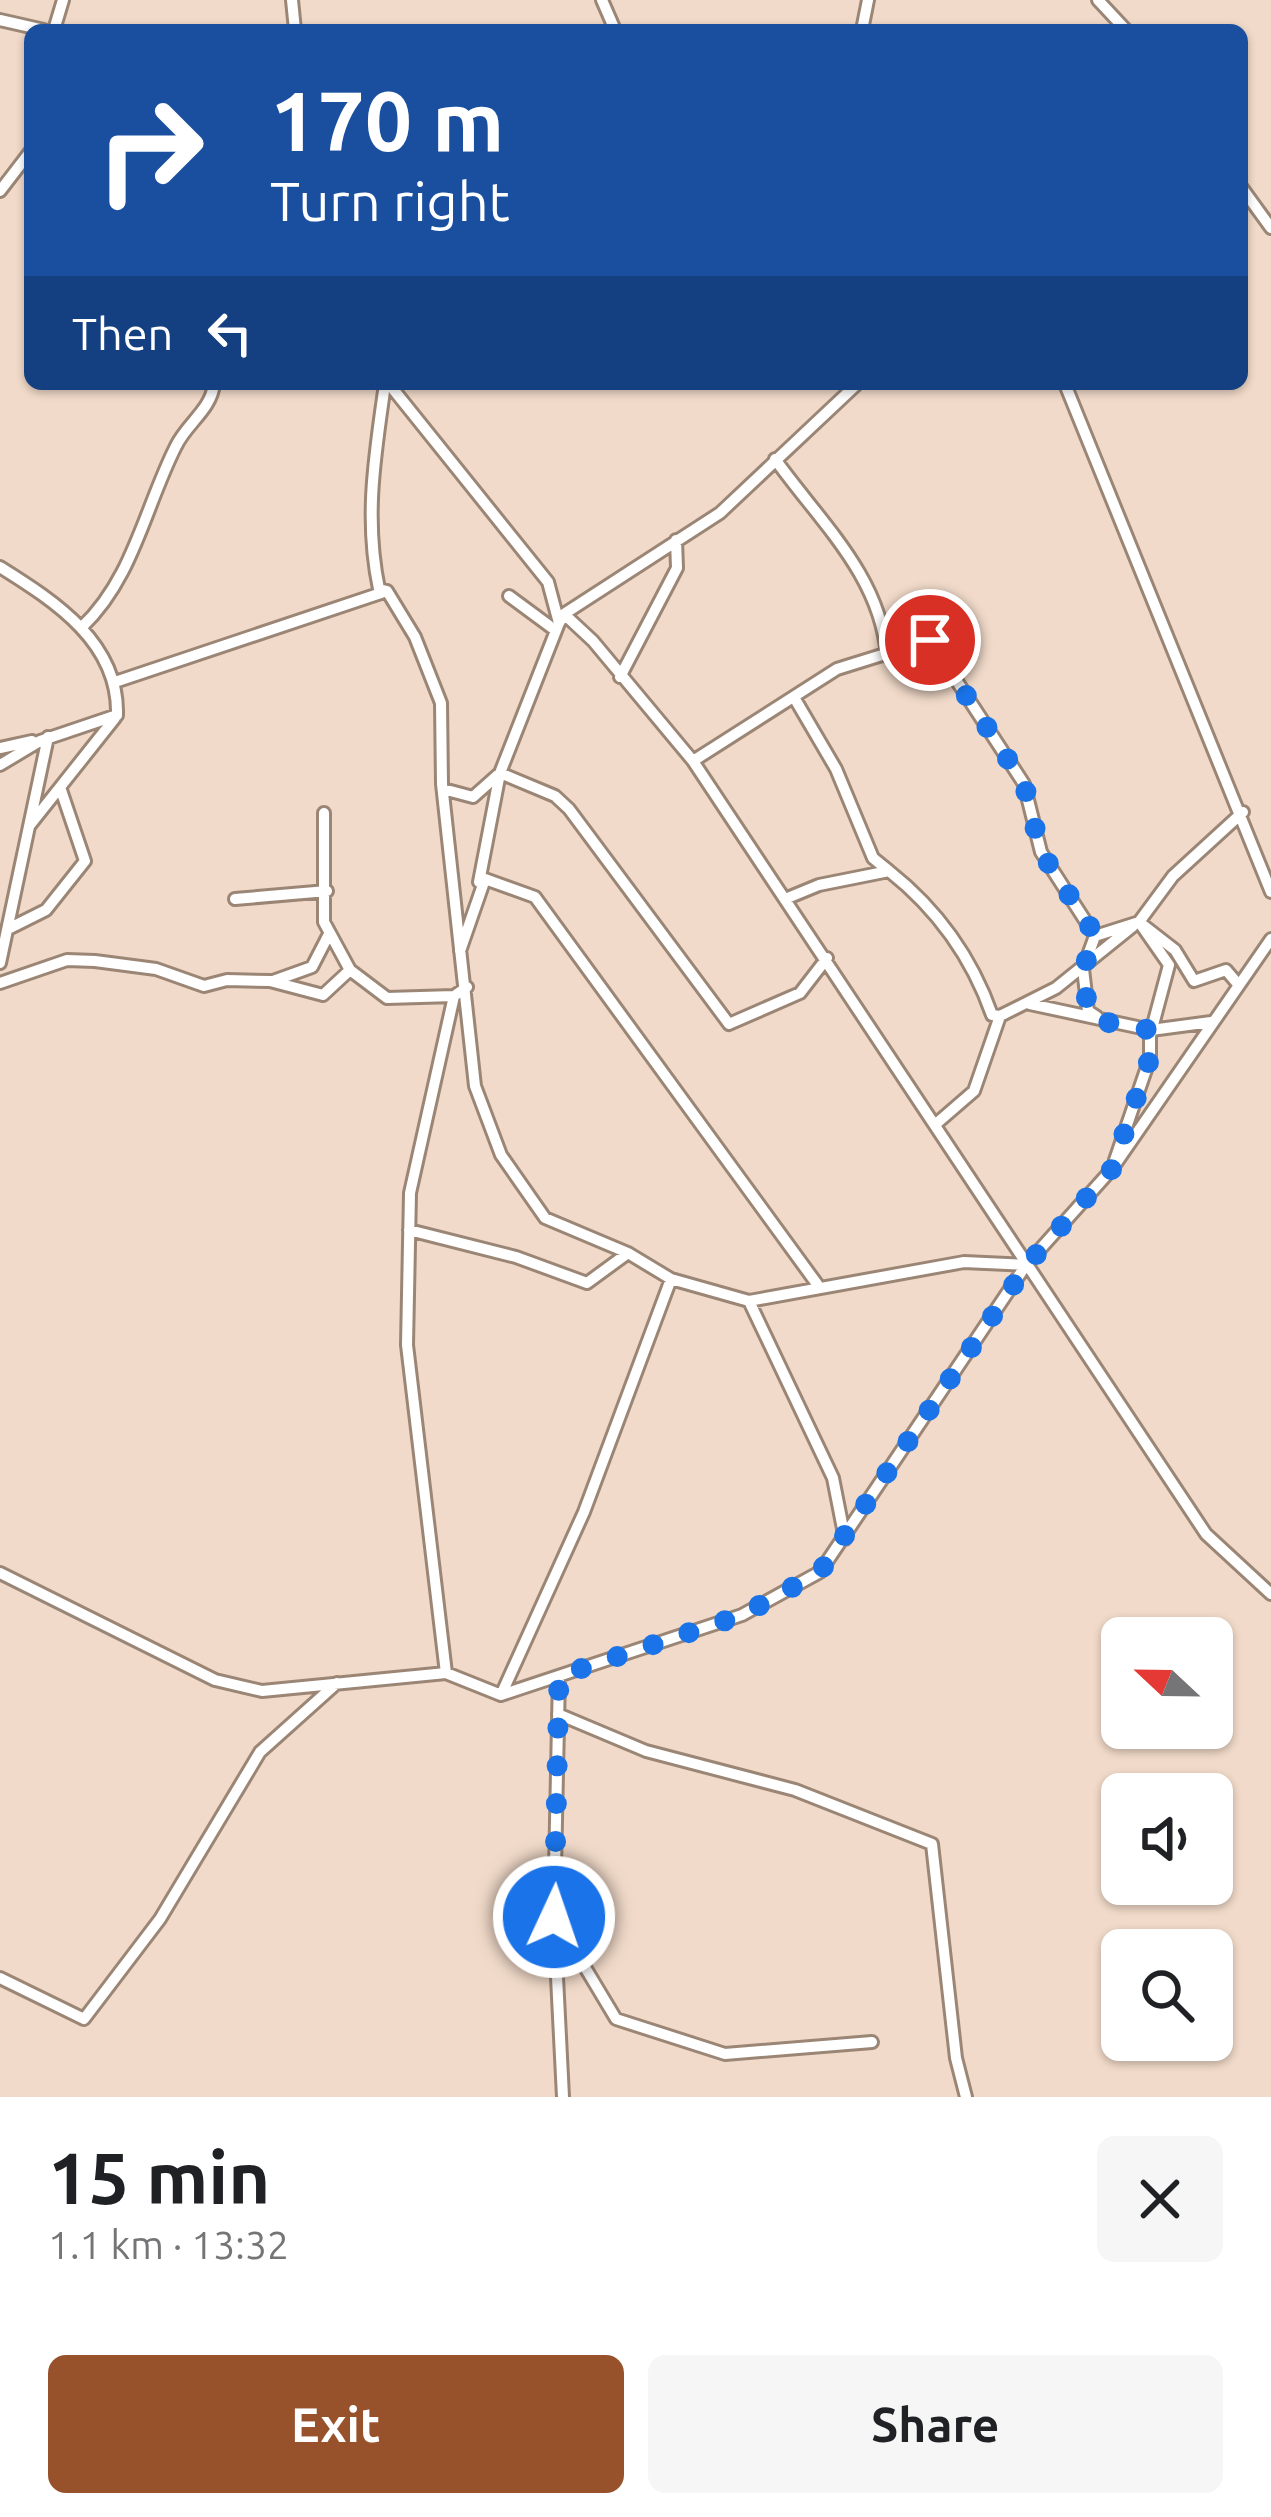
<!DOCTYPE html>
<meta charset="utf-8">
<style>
:root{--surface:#fff;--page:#f6f6f6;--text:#202124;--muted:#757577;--accent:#98522b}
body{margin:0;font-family:Ubuntu,sans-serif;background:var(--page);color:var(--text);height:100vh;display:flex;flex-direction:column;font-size:45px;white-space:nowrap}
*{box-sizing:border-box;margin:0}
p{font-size:39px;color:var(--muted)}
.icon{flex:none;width:66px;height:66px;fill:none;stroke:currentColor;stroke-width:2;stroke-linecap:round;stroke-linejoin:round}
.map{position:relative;height:2097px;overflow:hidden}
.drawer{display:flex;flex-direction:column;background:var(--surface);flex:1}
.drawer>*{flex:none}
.banner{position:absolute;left:24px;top:24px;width:1224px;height:366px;border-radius:18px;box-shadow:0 3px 9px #0004;background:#1a4fa0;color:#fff;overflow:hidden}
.needle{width:78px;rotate:292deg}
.tools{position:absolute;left:1101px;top:1617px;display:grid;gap:24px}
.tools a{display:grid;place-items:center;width:132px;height:132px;border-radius:18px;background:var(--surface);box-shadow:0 3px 9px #0004;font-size:60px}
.pin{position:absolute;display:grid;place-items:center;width:102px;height:102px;color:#fff;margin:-51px;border:6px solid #fff;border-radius:50%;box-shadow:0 3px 12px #0007}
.me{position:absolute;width:132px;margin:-66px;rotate:3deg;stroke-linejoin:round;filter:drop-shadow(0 0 9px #0008)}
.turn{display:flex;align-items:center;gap:42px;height:252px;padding:0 48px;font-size:54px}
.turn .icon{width:156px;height:156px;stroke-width:2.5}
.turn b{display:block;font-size:84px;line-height:102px}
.then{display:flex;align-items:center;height:114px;padding:0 48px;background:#0003;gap:24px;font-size:45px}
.round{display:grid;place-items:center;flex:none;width:126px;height:126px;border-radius:18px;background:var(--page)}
.overview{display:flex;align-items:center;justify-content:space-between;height:204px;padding:0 48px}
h1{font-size:72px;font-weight:700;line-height:90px}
.button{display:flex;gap:24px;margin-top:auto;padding:24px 48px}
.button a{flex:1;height:138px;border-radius:18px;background:var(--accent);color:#fff;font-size:48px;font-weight:700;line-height:138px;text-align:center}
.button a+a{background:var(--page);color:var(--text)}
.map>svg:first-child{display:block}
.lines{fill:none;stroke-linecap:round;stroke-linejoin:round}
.minor-casing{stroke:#9b8676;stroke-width:16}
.minor{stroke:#fff;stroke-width:10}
.route{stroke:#1a73e8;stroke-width:21;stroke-dasharray:0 37.8}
</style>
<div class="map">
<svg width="1271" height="2097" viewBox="0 0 1271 2097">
<rect width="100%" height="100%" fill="#f1dac9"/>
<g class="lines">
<defs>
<path id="minor" d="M292,0l3,30
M602,0l13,30
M1098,0l28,30
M0,20l44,10
M54,30l9,-30
M862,30l6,-30
M1242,188l29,40
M0,191l30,-39
M385,384c-10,71 -21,134 -6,205l8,2 28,46 26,66 1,81 33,302 26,69 44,63 83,35 43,26 78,22 215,-39 62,3
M389,384l159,198 11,41 5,-9 29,27 100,120 513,773 65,60
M1065,384l206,508
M775,459c45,63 105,116 112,197
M0,567c56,35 119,76 117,148l-77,26 -40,24
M509,596l46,34
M564,614l156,-101 137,-129
M82,627c51,-48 63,-120 94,-181 11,-23 35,-36 38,-62
M620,677l57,-109 -1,-28
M118,681l269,-90
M0,748l32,-7
M693,761l144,-92 93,-29 94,144 17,68 54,84 44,-14 36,28 19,31 32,-11 11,13
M443,789l30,8 27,-24 55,23 14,13 160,215 71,-31 27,-35
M324,813v109l26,48 37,28 67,-2
M30,825l85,-107
M889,871c48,38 83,87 103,144l8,1
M485,879l50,18 282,387
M235,899l92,-8
M785,899l34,-14 70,-14 -16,-13 -37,-89 -41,-70
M8,929l38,-19 39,-49 -24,-71
M1095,936l-12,33 5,42 9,6
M460,951l25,-72 -6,3 21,-109 59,-150
M0,963l48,-226
M273,981l39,-14 16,-31
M0,983l67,-23 28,1 61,8 48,17 23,-6 43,1 53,14 27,-25
M1030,1004l121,26 60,-8
M937,1123l37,-32 26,-75 56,-28 77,-62
M1115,1160l35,-102v-22l19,-71 -30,-43 34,-46 70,-64
M409,1230l107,27 71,26 41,-30
M749,1301l84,177 12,61
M0,1573l215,107 47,11 184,-18 55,22 241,-80 78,-43 206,-307 86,-96 159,-230
M446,1673l-39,-328 3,-152 44,-197 13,-9
M559,1676l-5,241 9,180
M501,1695l83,-183 87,-233
M558,1714l88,37 149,39 137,54 24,214 10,39
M556,1919l60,100 109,35 147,-12
M0,1978l84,41 76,-100 100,-167 77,-69"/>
</defs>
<use href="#minor" class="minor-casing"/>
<use href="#minor" class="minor"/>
</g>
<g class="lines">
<path class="route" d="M554,1917l5,-241 183,-61 78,-43 207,-307 85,-96 38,-111 1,-28 -46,-8 -17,-11 -5,-42 13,-33 -55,-84 -17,-68 -94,-144"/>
</g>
</svg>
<div class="tools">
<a><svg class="needle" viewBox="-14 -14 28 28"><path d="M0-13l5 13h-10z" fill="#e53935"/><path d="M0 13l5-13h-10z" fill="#757577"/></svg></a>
<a><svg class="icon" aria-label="sound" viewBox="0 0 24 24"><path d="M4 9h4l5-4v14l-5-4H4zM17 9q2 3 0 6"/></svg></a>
<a><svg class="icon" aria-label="search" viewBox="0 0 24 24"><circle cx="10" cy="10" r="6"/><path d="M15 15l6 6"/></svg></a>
</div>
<div class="pin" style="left:930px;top:640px;background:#d93025"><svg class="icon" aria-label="arrive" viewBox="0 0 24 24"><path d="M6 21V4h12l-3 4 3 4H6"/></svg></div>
<svg class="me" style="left:554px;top:1917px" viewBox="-20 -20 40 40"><circle r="17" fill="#1a73e8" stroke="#fff" stroke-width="3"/><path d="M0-11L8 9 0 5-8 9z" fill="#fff"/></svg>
<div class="banner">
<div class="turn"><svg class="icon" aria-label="right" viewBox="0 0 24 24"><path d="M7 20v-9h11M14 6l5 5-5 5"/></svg><div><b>170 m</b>Turn right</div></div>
<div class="then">Then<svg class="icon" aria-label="left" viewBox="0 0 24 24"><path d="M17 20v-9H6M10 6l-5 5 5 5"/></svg></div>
</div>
</div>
<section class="drawer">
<div class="overview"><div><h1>15 min</h1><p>1.1 km · 13:32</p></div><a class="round"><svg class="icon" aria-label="close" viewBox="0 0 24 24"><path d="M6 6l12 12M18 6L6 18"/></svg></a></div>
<div class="button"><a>Exit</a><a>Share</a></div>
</section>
